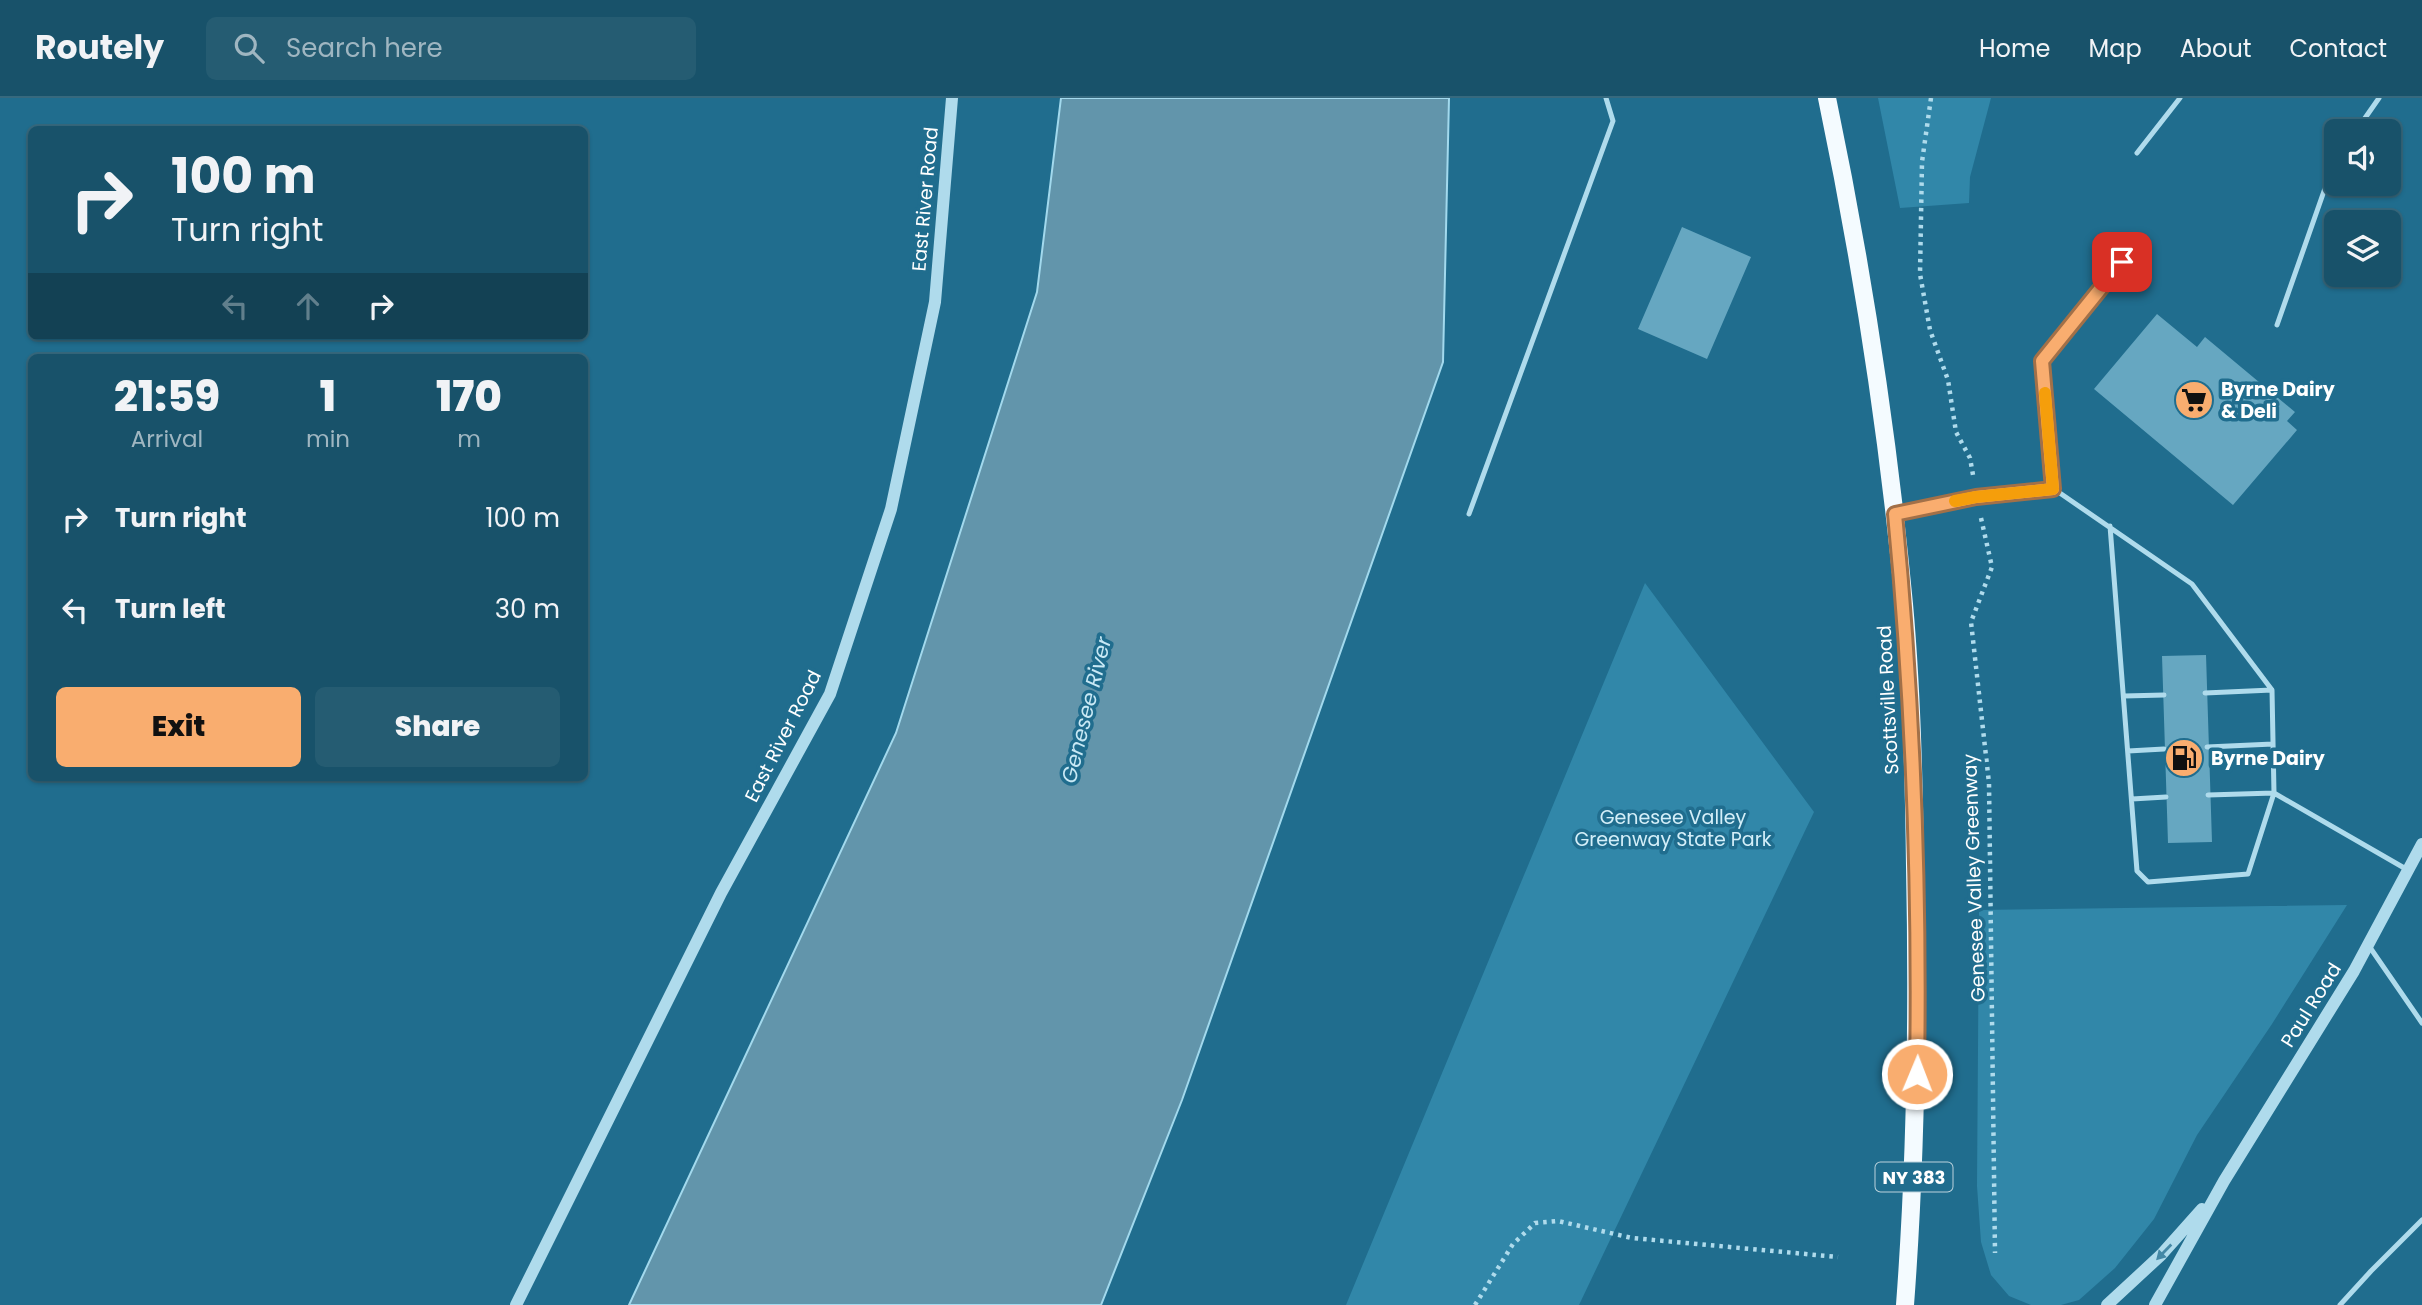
<!DOCTYPE html>
<style>
:root{--surface:#18526a;--page:#255c72;--text:#f1f3f6;--muted:#9fb6c1;--line:#36697e;--accent:#f9ad6f}
body{margin:0;font-family:Poppins,sans-serif;background:var(--page);color:var(--text);height:100vh;display:flex;flex-direction:column;font-size:26px;white-space:nowrap}
*{box-sizing:border-box;margin:0}
p{font-size:23px;color:var(--muted)}
.icon{flex:none;width:38px;height:38px;fill:none;stroke:currentColor;stroke-width:2;stroke-linecap:round;stroke-linejoin:round}
.map{position:relative;flex:1;overflow:hidden}
.side{position:absolute;left:28px;top:256px;width:560px;height:427px;display:flex;flex-direction:column;background:var(--surface);border-radius:10px;box-shadow:0 2px 5px #0004,0 0 0 2px var(--line)}
.side>*{flex:none}
.banner{position:absolute;left:28px;top:28px;width:560px;height:214px;border-radius:10px;box-shadow:0 2px 5px #0004,0 0 0 2px var(--line);background:#18526a;color:var(--text);overflow:hidden}
.tools{position:absolute;left:2324px;top:21px;display:grid;gap:14px}
.tools a{display:grid;place-items:center;width:77px;height:77px;border-radius:10px;background:var(--surface);box-shadow:0 2px 5px #0004,0 0 0 2px var(--line);font-size:35px}
.pin{position:absolute;display:grid;place-items:center;width:60px;height:60px;color:#fff;margin:-30px;border-radius:14px;box-shadow:0 4px 10px #0006}
.me{position:absolute;width:77px;margin:-38px;rotate:1deg;stroke-linejoin:round;filter:drop-shadow(0 0 5px #0008)}
.turn{display:flex;align-items:center;gap:24px;height:147px;padding:0 28px;font-size:32px}
.turn .icon{width:91px;height:91px;stroke-width:2.5}
.turn b{display:block;font-size:49px;line-height:60px}
.lanes{display:flex;align-items:center;height:66px;padding:0 28px;background:#0003;justify-content:center;gap:35px;direction:ltr}
.lanes .off{opacity:.35}
.eta{display:flex;justify-content:space-evenly;align-items:center;height:119px;text-align:center}
.eta b{font-size:42px;font-weight:800;line-height:49px}
.primary-button{display:flex;gap:14px;margin-top:auto;padding:14px 28px}
.primary-button a{flex:1;height:80px;border-radius:10px;background:var(--accent);color:#111;font-size:28px;font-weight:800;line-height:80px;text-align:center}
.primary-button a+a{background:var(--page);color:var(--text)}
ul{padding:0;list-style:none}
li{display:flex;align-items:center;gap:21px;height:91px;padding:0 28px}
li div{flex:1}
li b{display:block;font-size:26px}
li em{font-style:normal}
header{display:flex;align-items:center;gap:42px;box-sizing:border-box;height:98px;padding:0 35px;background:var(--surface);border-bottom:2px solid var(--line)}
header strong{font-size:33px}
nav{display:flex;gap:38px;margin-inline-start:auto;font-size:24px}
.search{width:490px;height:63px;background:var(--page);display:flex;align-items:center;gap:18px;box-sizing:border-box;padding:0 24px;border-radius:10px;color:var(--muted);font-size:26px}
.map>svg:first-child{display:block}
.green{fill:#3187a9}
.water{fill:#6295ab;stroke:#a2d9ed;stroke-width:2}
.building{fill:#66a7c1}
.lines{fill:none;stroke-linecap:round;stroke-linejoin:round}
.path{stroke:#afdbec;stroke-width:4.5;stroke-dasharray:3.5 5;stroke-linecap:butt}
.service{stroke:#afdbec;stroke-width:5}
.tertiary{stroke:#afdbec;stroke-width:12}
.primary{stroke:#f4fbff;stroke-width:18}
.oneway{fill:#4488a6}
.route-casing{stroke:#a27048;stroke-width:18}
.route{stroke:#f9ad6f;stroke-width:12}
.slow{stroke:#f59e0b;stroke-width:12}
.labels{text-anchor:middle;dominant-baseline:central;stroke-width:7;stroke-linejoin:round;paint-order:stroke}
.shield{fill:#206d8e;stroke:#bcd3dd;stroke-width:2}
.shield-label{font-size:18px;font-weight:bold;fill:#fff}
.street-label{font-size:19px;fill:#fff;stroke:#206d8e}
.poi-label{font-size:19px;font-weight:bold;fill:#fff;stroke:#206d8e;text-anchor:start}
.park-label{font-size:19px;fill:#d4eff9;stroke:#206d8e}
.water-label{font-size:21px;font-style:italic;fill:#c9e9f5;stroke:#206d8e}
</style>
<header>
<strong>Routely</strong>
<div class="search"><svg class="icon" aria-label="search" viewBox="0 0 24 24"><circle cx="10" cy="10" r="6"/><path d="M15 15l6 6"/></svg>Search here</div>
<nav><a>Home</a><a>Map</a><a>About</a><a>Contact</a></nav>
</header>
<div class="map">
<svg width="2422" height="1207" viewBox="0 0 2422 1207">
<rect width="100%" height="100%" fill="#206d8e"/>
<path class="green" d="M1878,0h113l-21,79 -1,26 -69,5z
M1645,485l169,229 -235,493h-233z
M2347,807l-75,119 -75,111 -43,84 -39,49 -36,32 -18,5h-30l-22,-9 -18,-21 -10,-33 -4,-56 2,-276z"/>
<path class="water" d="M1061,0h388l-6,264 -261,738 -81,205h-472l267,-572 141,-441z"/>
<path class="building" d="M1682,129l69,30 -44,102 -69,-30z
M2157,216l40,33 8,-10 90,75 -8,9 10,9 -64,75 -139,-116z
M2206,557l6,187 -44,1 -6,-187z"/>
<g class="lines">
<path class="path" d="M1931,0l-9,64 -2,112 10,56 18,50 8,52 14,26 3,17
M1981,420l11,49 -21,55 18,161 6,470
M1475,1207l38,-61 22,-21 23,-2 74,17 206,19"/>
<path class="service" d="M2356,33l23,-33
M2137,55l43,-55
M2277,227l53,-151 6,-10
M2054,391l-12,-128 80,-99
M1469,416l144,-393 -7,-23
M1898,416l78,-17 78,-8 138,95 80,106 2,103 -26,81 -100,8 -11,-11 -27,-345
M2205,595l67,-3
M2124,598l40,-1
M2207,649l66,-3
M2128,653l36,-2
M2208,697l66,-2 132,76
M2132,701l34,-2
M2369,848l53,77
M2340,1207l31,-34 51,-51"/>
<path class="tertiary" d="M516,1207l205,-412 109,-199 61,-185 44,-207 17,-204
M2107,1207l54,-50 41,-46
M2155,1207l69,-124 130,-210 68,-127"/>
<path class="primary" d="M1827,0c35,167 61,336 77,506 8,87 10,175 11,262 3,147 1,293 -10,439"/>
</g>
<defs><path id="oneway-solid" d="M-6-.8H1V-3.2L6.5 0L1 3.2V.8H-6Z" transform="scale(1.75)"/></defs>
<use class="oneway" href="#oneway-solid" transform="translate(2164 1154) rotate(134)"/>
<g class="lines">
<defs>
<path id="route" d="M1917,976c3,-187 -4,-373 -22,-560l81,-17 77,-8 -11,-128 80,-99"/>
</defs>
<use href="#route" class="route-casing"/>
<use href="#route" class="route"/>
<path class="slow" d="M1955,403l21,-4 77,-8 -8,-96"/>
</g>
<defs>
<symbol id="supermarket-disc" viewBox="-11 -11 22 22"><circle r="9.5" fill="#f9ad6f" stroke="#206d8e"/><path d="M-6-5.5h2.5l.6 2H6L4.5 2H-2.5L-4.4-4H-6ZM-1.5 3.2a1.3 1.3 0 1 0 .1 0ZM3 3.2a1.3 1.3 0 1 0 .1 0Z" fill="#111"/></symbol>
<symbol id="fuel-disc" viewBox="-11 -11 22 22"><circle r="9.5" fill="#f9ad6f" stroke="#206d8e"/><path d="M-5.5-6h7V0h2V4h1.3V-2.5L3-4.5l.8-.8L6-3V5H2.5V1h-1V6h-7ZM-4.2-4.7v3.2H.2V-4.7Z" fill="#111"/></symbol>
</defs>
<g fill-rule="evenodd">
<use href="#supermarket-disc" x="2172" y="280" width="44" height="44"/>
<use href="#fuel-disc" x="2162" y="638" width="44" height="44"/>
</g>
<g class="labels">
<rect class="shield" x="1875.5" y="1064.5" width="77" height="29" rx="5"/>
<g class="shield-label">
<text x="1914" y="1079">NY 383</text>
</g>
<g class="street-label">
<text transform="translate(925 101) rotate(-85)">East River Road</text>
<text transform="translate(1888 602) rotate(-93)">Scottsville Road</text>
<text transform="translate(783 638) rotate(-63)">East River Road</text>
<text transform="translate(1974 780) rotate(-92)">Genesee Valley Greenway</text>
<text transform="translate(2311 907) rotate(-58)">Paul Road</text>
</g>
<g class="poi-label">
<text x="2221" y="291">Byrne Dairy<tspan x="2221" dy="22">&amp; Deli</tspan></text>
<text x="2211" y="660">Byrne Dairy</text>
</g>
<g class="park-label">
<text x="1673" y="719">Genesee Valley<tspan x="1673" dy="22">Greenway State Park</tspan></text>
</g>
<g class="water-label">
<text transform="translate(1086 612) rotate(-76)">Genesee River</text>
</g>
</g>
</svg>
<div class="tools">
<a><svg class="icon" aria-label="sound" viewBox="0 0 24 24"><path d="M4 9h4l5-4v14l-5-4H4zM17 9q2 3 0 6"/></svg></a>
<a><svg class="icon" aria-label="layers" viewBox="0 0 24 24"><path d="M12 4l9 5-9 5-9-5zM3 14l9 5 9-5"/></svg></a>
</div>
<div class="pin" style="left:2122px;top:164px;background:#d93025"><svg class="icon" aria-label="arrive" viewBox="0 0 24 24"><path d="M6 21V4h12l-3 4 3 4H6"/></svg></div>
<svg class="me" style="left:1917px;top:976px" viewBox="-20 -20 40 40"><circle r="17" fill="#f9ad6f" stroke="#fff" stroke-width="3"/><path d="M0-11L8 9 0 5-8 9z" fill="#fff"/></svg>
<div class="banner">
<div class="turn"><svg class="icon" aria-label="right" viewBox="0 0 24 24"><path d="M7 20v-9h11M14 6l5 5-5 5"/></svg><div><b>100 m</b>Turn right</div></div>
<div class="lanes"><svg class="icon off" aria-label="left" viewBox="0 0 24 24"><path d="M17 20v-9H6M10 6l-5 5 5 5"/></svg><svg class="icon off" aria-label="ahead" viewBox="0 0 24 24"><path d="M12 20V5M6 11l6-6 6 6"/></svg><svg class="icon" aria-label="right" viewBox="0 0 24 24"><path d="M7 20v-9h11M14 6l5 5-5 5"/></svg></div>
</div>
<section class="side">
<div class="eta">
<div><b>21:59</b><p>Arrival</p></div>
<div><b>1</b><p>min</p></div>
<div><b>170</b><p>m</p></div>
</div>
<ul>
<li><svg class="icon" aria-label="right" viewBox="0 0 24 24"><path d="M7 20v-9h11M14 6l5 5-5 5"/></svg><div><b>Turn right</b></div><em>100 m</em></li>
<li><svg class="icon" aria-label="left" viewBox="0 0 24 24"><path d="M17 20v-9H6M10 6l-5 5 5 5"/></svg><div><b>Turn left</b></div><em>30 m</em></li>
</ul>
<div class="primary-button"><a>Exit</a><a>Share</a></div>
</section>
</div>
